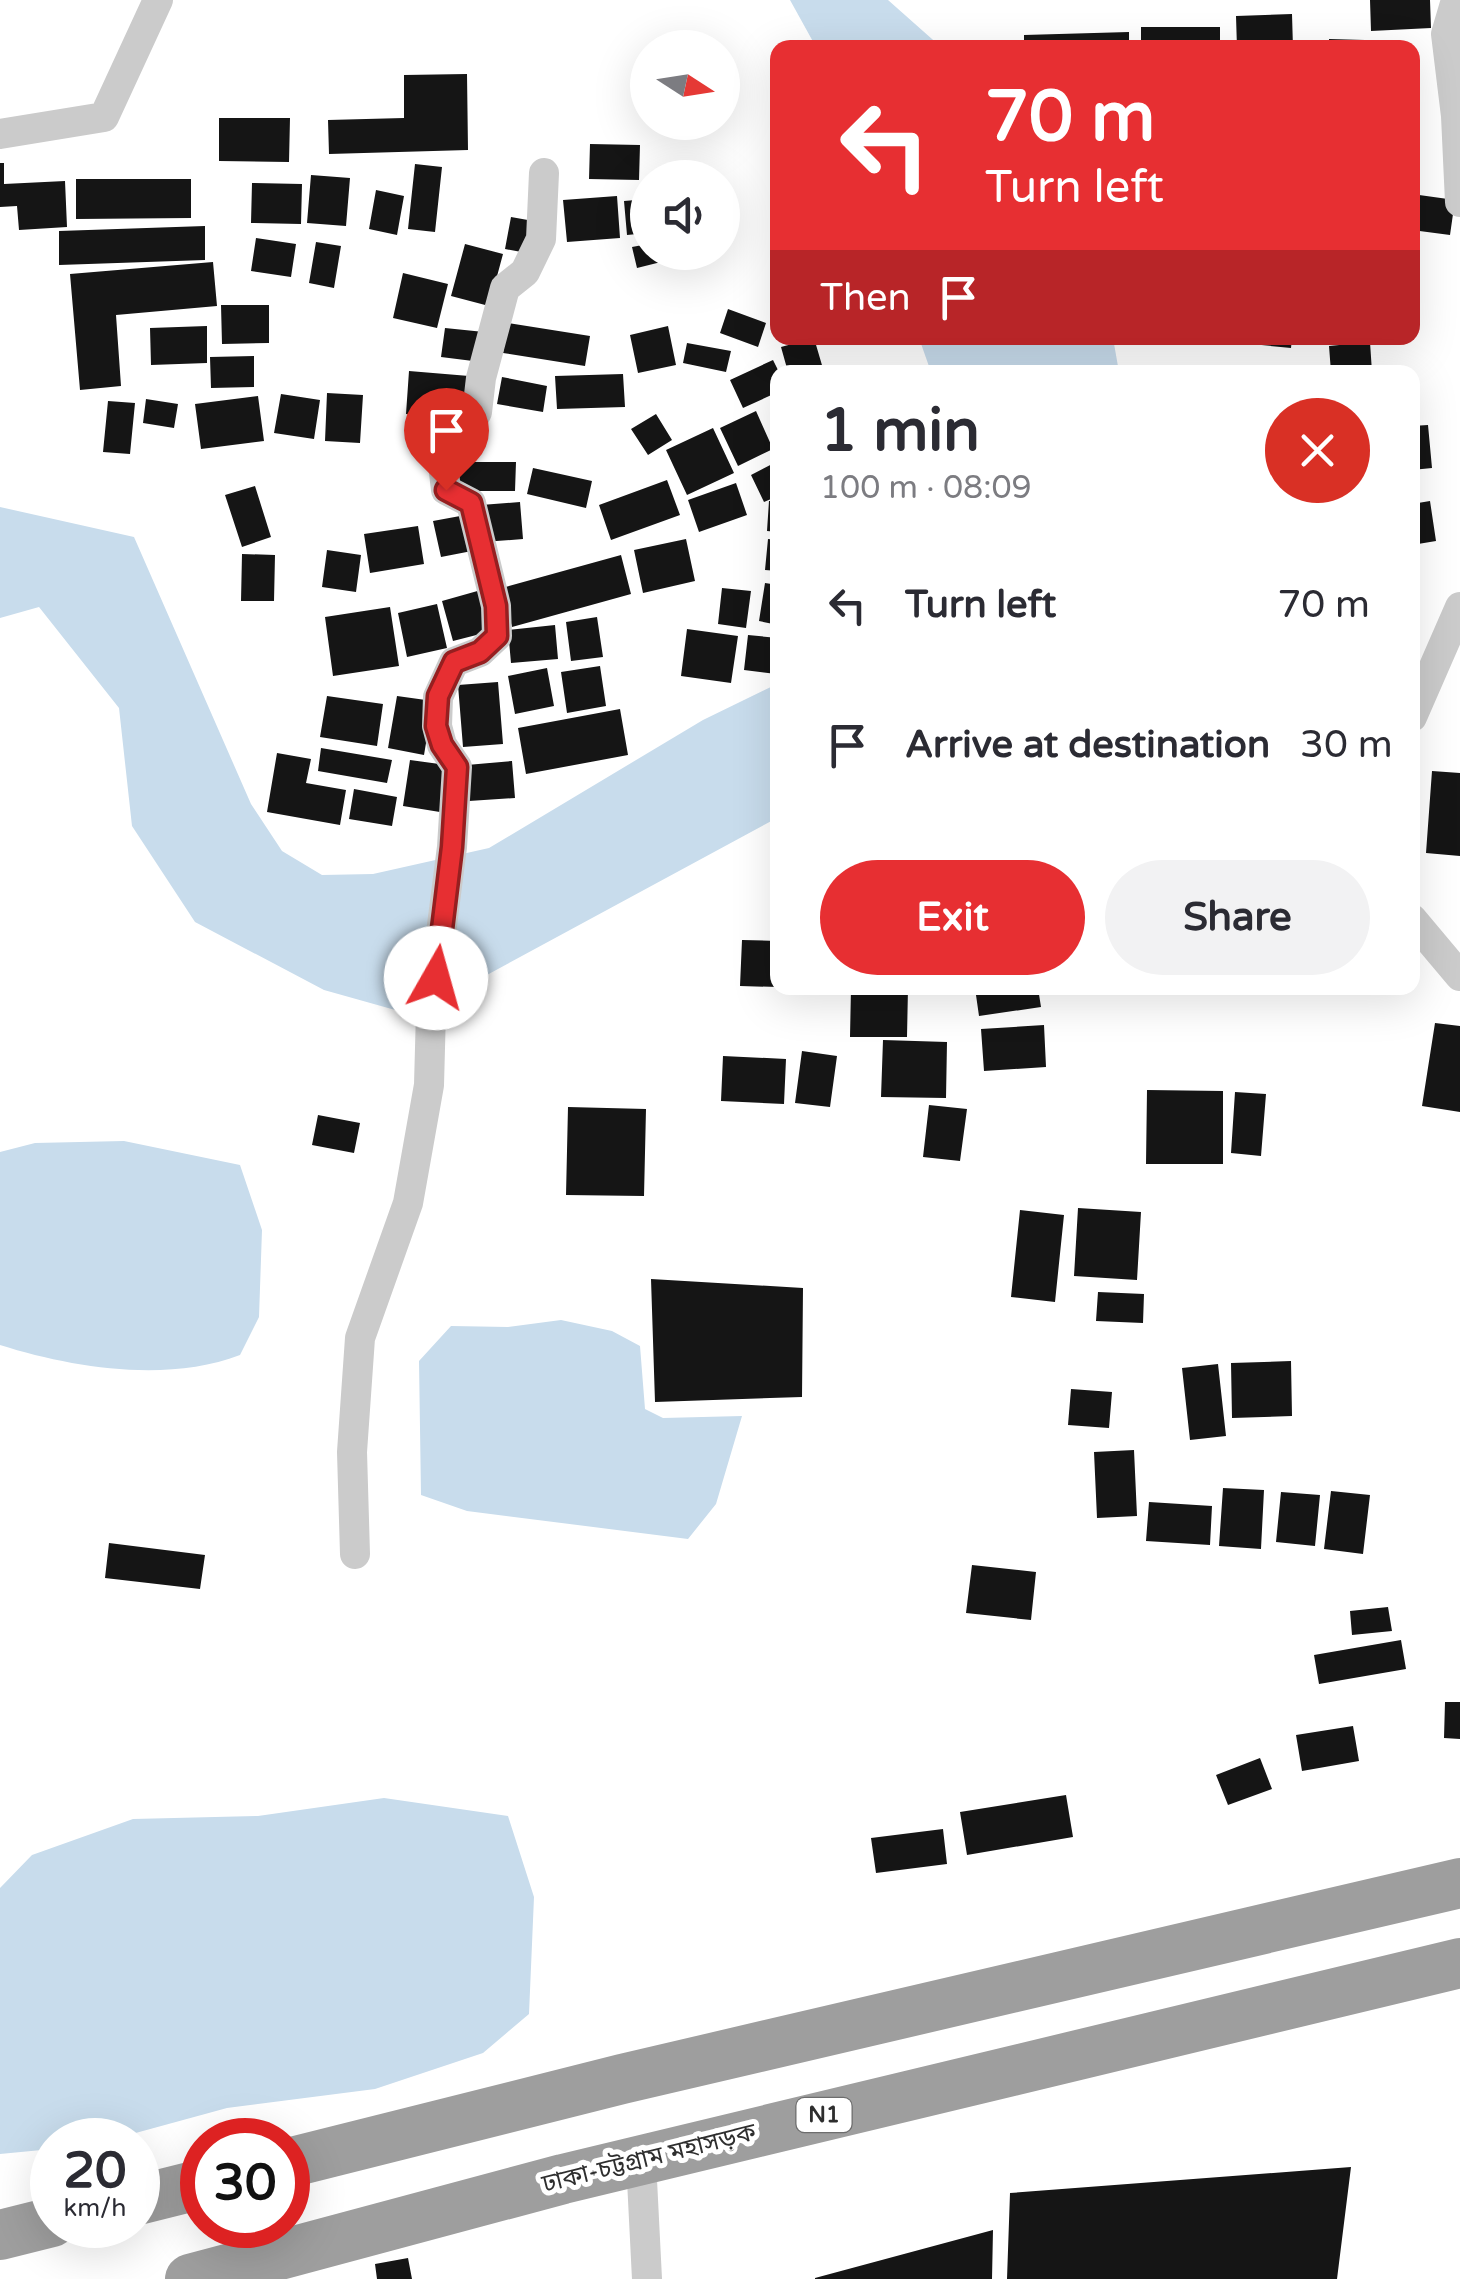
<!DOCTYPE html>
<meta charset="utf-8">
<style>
:root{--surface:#fff;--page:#f2f2f3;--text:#2b2b33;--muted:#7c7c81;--accent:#e72f32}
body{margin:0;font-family:"Varela Round","Noto Sans Bengali",sans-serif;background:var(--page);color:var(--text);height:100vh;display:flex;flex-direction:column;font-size:38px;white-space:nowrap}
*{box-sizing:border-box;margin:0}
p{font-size:32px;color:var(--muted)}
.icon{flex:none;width:55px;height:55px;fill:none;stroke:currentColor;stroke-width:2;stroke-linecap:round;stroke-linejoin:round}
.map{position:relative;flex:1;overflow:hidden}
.details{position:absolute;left:770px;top:365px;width:650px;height:630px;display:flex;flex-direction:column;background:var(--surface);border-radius:20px;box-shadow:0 10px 40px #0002}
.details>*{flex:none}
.top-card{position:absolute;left:770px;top:40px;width:650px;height:305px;border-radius:20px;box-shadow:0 10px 40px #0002;background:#e72f32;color:#fff;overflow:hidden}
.needle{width:65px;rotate:102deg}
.controls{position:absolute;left:630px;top:30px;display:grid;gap:20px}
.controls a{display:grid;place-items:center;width:110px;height:110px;border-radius:50%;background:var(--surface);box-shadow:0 10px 40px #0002;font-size:50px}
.speed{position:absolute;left:30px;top:2118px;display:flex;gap:20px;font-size:50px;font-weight:700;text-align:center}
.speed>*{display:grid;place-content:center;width:130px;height:130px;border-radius:50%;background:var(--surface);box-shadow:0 10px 40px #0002;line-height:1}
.speed small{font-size:25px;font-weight:400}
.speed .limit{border:15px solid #d22;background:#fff;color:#111}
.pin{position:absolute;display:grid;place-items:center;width:85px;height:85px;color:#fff;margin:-102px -42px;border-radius:50% 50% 50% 0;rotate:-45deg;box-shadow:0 0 10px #0007}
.pin .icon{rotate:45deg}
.me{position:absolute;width:110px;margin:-55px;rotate:7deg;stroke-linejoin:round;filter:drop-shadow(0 0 8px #0008)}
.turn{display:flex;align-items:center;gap:35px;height:210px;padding:0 50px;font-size:45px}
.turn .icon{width:130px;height:130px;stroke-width:2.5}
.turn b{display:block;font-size:70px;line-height:85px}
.then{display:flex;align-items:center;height:95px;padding:0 50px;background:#0003;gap:20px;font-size:38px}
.round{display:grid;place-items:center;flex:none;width:105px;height:105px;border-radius:52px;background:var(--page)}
.head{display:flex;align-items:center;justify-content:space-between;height:170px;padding:0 50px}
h1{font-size:60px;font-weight:700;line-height:75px}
.button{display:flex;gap:20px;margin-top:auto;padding:20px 50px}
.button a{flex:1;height:115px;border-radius:60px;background:var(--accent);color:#fff;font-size:40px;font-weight:700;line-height:115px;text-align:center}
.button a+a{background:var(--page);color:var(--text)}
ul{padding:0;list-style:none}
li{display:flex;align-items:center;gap:30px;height:140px;padding:0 50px}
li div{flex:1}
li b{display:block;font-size:38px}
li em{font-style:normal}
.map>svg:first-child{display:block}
.water{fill:#c8dcec}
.building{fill:#151515}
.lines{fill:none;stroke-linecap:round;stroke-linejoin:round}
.minor{stroke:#cbcbcb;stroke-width:30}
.trunk{stroke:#9e9e9e;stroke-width:50}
.route-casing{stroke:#961f20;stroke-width:25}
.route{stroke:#e72f32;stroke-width:18}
.labels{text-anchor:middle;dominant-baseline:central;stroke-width:10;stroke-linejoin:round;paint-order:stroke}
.shield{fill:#fff;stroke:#6d6d6d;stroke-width:2.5}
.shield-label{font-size:22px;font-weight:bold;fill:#2e2e2e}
.street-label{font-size:25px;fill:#2e2e2e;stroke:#fff}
</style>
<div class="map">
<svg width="1460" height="2279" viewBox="0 0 1460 2279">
<rect width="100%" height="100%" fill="#fff"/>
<path class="water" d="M790,0h98l53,47h-125z
M919,338h194l6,34h-188z
M0,507l134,30 117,267 31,47 40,24 51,-1 116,-26 214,-128 74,-36v134l-364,197 -89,-25 -129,-68 -63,-96 -13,-118 -80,-101 -39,11z
M124,1141l116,24 22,65 -3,87 -19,38c-73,28 -167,13 -240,-10v-193l35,-9z
M561,1320l51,11 28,15 5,63 18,9 79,-2 -26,88 -28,35 -221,-28 -46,-16 -2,-134 32,-35 57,1z
M384,1798l124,18 26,81 -5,117 -46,39 -108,36 -148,19 -117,32h-58v9l-52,5v-266l32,-33 101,-36 125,-3z"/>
<path class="building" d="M1370,0h60l1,28 -60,3z
M1292,14l1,34h-56l-1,-32z
M1141,27h79v21h-79z
M1129,32v16h-105v-13z
M1329,39l36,1 -1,8h-35z
M467,74l1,76 -139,4 -1,-34 76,-2v-43z
M219,118h71l-1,44 -70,-1z
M590,144l50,1 -1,35 -50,-1z
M0,163h4v21l61,-3 2,46 -48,3 -2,-24 -17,1z
M415,164l27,3 -7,65 -27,-3z
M311,175l39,3 -4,48 -39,-3z
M76,179h115v39l-115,1z
M252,183l50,1 -1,40 -50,-1z
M376,190l28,6 -7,39 -28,-6z
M1412,194l43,6 -5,35 -38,-5z
M617,196l3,42 -53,4 -4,-42z
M648,199v34l-21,2 -3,-34z
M511,217l28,5 -7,32 -27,-5z
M205,226v34l-146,5v-34z
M256,238l40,6 -5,33 -40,-6z
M316,242l25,4 -7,42 -25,-5z
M465,244l38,10 -14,52 -38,-10z
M648,244v8h15l2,9 -28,7 -5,-21z
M213,262l4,44 -101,9 5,71 -41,4 -10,-116z
M403,273l45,11 -11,44 -44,-10z
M221,305h48v38l-47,1z
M728,309l38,14 -8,24 -38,-14z
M508,323l82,13 -5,30 -82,-13z
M207,326v37l-56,2 -1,-37z
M668,326l8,39 -38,8 -8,-38z
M445,328l39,4 -3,30 -40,-5z
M814,338l10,34h-36l-7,-25z
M1252,338h40l-1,10 -40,-4z
M1370,342l2,30h-41l-2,-26z
M687,343l44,8 -5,21 -43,-9z
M254,356v31l-43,1 -1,-31z
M773,360l6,12 -1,20 -35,16 -13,-28z
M409,371l60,5 -3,43 -60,-5z
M623,374l2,33 -68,2 -2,-33z
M502,377l45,9 -4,26 -46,-8z
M327,393l36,2 -3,48 -35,-2z
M281,394l39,6 -6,39 -40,-6z
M258,396l6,45 -63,8 -6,-45z
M146,399l32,5 -4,24 -31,-5z
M108,401l27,2 -5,51 -27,-2z
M756,411l17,38 -35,17 -18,-38z
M656,414l16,26 -24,15 -17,-26z
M1428,425l4,43 -20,2v-44z
M713,428l21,45 -47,22 -21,-45z
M778,461v35l-14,6 -13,-27z
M456,462h60l-1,29h-60z
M533,468l59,13 -6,27 -59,-14z
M667,480l13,35 -69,25 -12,-35z
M736,483l11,32 -48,17 -11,-32z
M255,486l16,51 -29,10 -17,-52z
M769,501h9v31l-11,-1z
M1430,501l6,40 -24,4v-41z
M520,502l3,37 -40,3 -2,-37z
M471,514l6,36 -36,7 -8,-36z
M418,526l6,38 -54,9 -6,-39z
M686,539l9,42 -52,12 -9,-43z
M768,539l10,1v31l-13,-1z
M327,550l34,5 -5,37 -34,-5z
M242,554l33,1 -1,46h-33z
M621,555l10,39 -119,33 -10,-39z
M765,583l13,2v40l-19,-4z
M722,588l29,3 -5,37 -28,-4z
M481,590l11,41 -39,10 -11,-40z
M437,604l10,44 -40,9 -9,-44z
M390,607l9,59 -66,10 -8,-59z
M597,617l6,40 -32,4 -5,-39z
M555,625l3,34 -47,4 -3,-33z
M687,629l51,7 -7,47 -50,-7z
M748,635l30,3 -2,36 -32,-4z
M600,666l6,40 -39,7 -6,-41z
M547,668l7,38 -39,8 -7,-38z
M498,682l5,62 -40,3 -5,-62z
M327,696l56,8 -6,42 -57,-9z
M397,696l36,5 -9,54 -36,-7z
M620,709l8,46 -102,19 -8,-46z
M321,748l71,12 -5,23 -69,-12z
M277,753l34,6 -5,24 40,7 -6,35 -73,-13z
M410,760l44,6 -8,47 -43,-7z
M512,761l3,37 -46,3 -2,-36z
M1432,771l28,2v83l-34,-3z
M354,789l43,8 -5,29 -43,-7z
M742,940l36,1v46l-38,-1z
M851,988h57l-1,49h-57z
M975,988h63l3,19 -62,9z
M1435,1023l25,3v86l-38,-6z
M1044,1025l2,42 -62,4 -3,-42z
M883,1040l64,2 -1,56 -65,-1z
M802,1051l35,5 -7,51 -35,-4z
M723,1056l63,3 -2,45 -63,-3z
M1147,1090l76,1v73h-77z
M1235,1092l31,2 -5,62 -30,-3z
M929,1105l38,4 -7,52 -37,-4z
M568,1107l78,2 -2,87 -78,-1z
M318,1115l42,8 -6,30 -42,-8z
M1078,1208l63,4 -4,68 -63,-4z
M1020,1210l44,5 -9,87 -44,-5z
M651,1279l152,9 -1,109 -147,5z
M1098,1292l46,2 -1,29 -47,-2z
M1291,1361l1,55 -60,2 -1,-55z
M1218,1364l8,72 -36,4 -8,-72z
M1071,1389l41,3 -3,36 -41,-3z
M1134,1450l3,66 -40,2 -3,-66z
M1223,1488l41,2 -3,59 -42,-3z
M1331,1491l39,4 -7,59 -39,-5z
M1281,1492l39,3 -5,51 -39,-4z
M1149,1502l63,4 -2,39 -64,-4z
M109,1543l96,12 -5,34 -95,-11z
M972,1565l64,7 -5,48 -65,-7z
M1388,1607l4,24 -40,4 -2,-24z
M1401,1640l5,29 -87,15 -5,-29z
M1445,1702h15v37l-16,-1z
M1353,1726l6,35 -57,10 -6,-36z
M1260,1758l12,31 -44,16 -12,-30z
M1066,1795l7,42 -106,18 -7,-43z
M943,1829l4,35 -71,9 -5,-35z
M1351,2167l-14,112h-330l3,-86z
M993,2230l-1,49h-177v-1z
M408,2258l4,21h-35l-2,-15z"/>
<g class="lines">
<path class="minor" d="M1456,0l-10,34 10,82 4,86
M0,134l104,-17 54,-117
M1412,717l48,-110
M1412,919l48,57
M355,1554l-3,-102 8,-114 48,-135 21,-118 2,-74 21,-164 5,-80 -15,-22 -5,-19 1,-29 16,-35 26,-10 17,-16 -1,-30 -25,-103 -25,-13 -3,-26 9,-25 15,-11 10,-16 4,-34 24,-90 20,-16 16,-33 3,-66
M641,2160l6,119"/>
<path class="trunk" d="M288,2163l334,-84 838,-196
M138,2200l64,-16
M0,2235l52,-13
M190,2279l373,-100 897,-216"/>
</g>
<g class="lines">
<defs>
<path id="route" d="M436,978l16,-131 5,-80 -15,-22 -6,-19 2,-30 16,-34 26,-10 17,-16 -1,-30 -25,-103 -25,-13"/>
</defs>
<use href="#route" class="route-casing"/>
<use href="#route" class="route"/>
</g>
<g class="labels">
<rect class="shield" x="796.5" y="2098" width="55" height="34" rx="8"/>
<g class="shield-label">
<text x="824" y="2115">N1</text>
</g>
<g class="street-label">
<text transform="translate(649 2158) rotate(-14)">ঢাকা-চট্টগ্রাম মহাসড়ক</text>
</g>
</g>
</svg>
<div class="controls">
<a><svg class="needle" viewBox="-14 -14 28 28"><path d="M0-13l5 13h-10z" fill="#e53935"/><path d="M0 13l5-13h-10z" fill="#7c7c81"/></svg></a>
<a><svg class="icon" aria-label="sound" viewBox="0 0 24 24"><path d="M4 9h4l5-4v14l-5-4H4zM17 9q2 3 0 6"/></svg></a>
</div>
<div class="speed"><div>20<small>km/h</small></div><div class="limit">30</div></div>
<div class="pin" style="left:446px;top:490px;background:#d93025"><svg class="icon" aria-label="arrive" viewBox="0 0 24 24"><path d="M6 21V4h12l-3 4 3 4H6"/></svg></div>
<svg class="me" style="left:436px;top:978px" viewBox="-20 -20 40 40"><circle r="19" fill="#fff"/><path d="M0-13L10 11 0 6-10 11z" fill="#e72f32"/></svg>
<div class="top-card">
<div class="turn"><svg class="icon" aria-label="left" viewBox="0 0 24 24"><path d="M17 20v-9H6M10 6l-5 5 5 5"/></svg><div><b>70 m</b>Turn left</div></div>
<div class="then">Then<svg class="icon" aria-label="arrive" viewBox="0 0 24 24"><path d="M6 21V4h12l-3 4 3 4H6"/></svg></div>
</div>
<section class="details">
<div class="head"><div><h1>1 min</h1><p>100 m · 08:09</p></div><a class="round" style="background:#d93025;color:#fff"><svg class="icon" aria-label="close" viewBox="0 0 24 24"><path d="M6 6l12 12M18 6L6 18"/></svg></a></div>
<ul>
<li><svg class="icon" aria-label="left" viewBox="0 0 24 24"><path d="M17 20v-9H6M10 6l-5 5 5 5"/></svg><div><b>Turn left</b></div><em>70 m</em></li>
<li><svg class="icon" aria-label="arrive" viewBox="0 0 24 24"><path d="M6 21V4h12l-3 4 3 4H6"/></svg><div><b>Arrive at destination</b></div><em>30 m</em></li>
</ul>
<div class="button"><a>Exit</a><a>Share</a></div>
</section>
</div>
